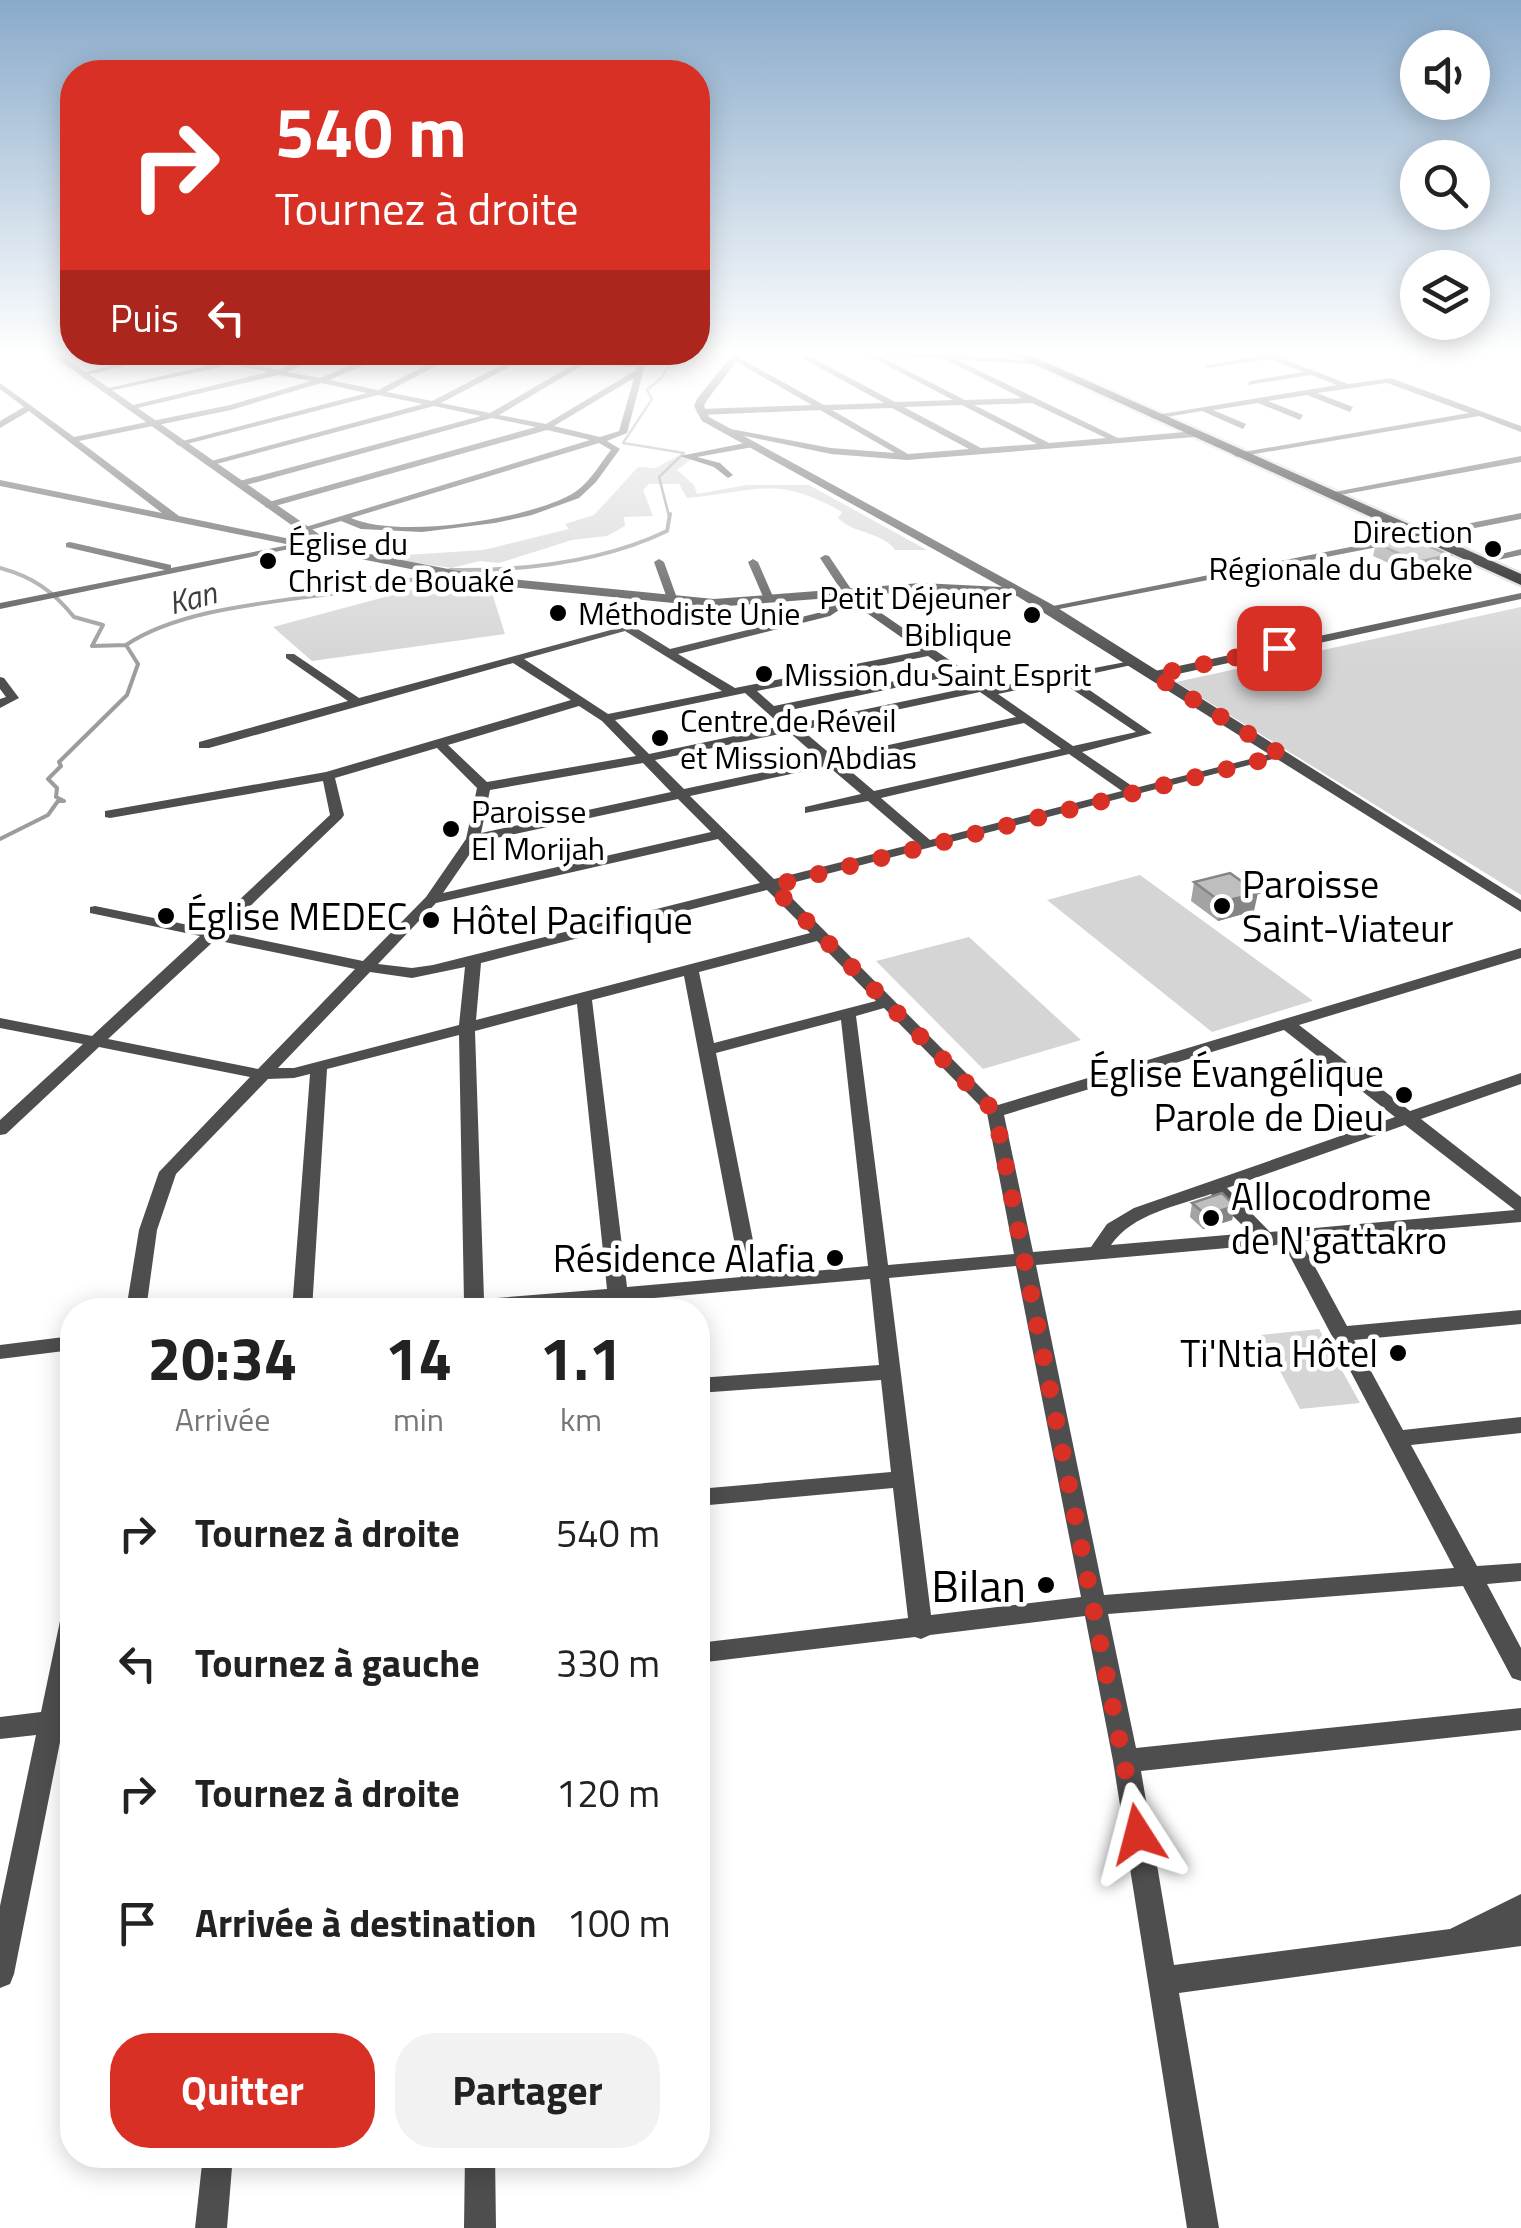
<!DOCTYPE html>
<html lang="fr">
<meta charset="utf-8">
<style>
:root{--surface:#fff;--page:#f2f2f2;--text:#222;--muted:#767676;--accent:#d93025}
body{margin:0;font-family:"Titillium Web",sans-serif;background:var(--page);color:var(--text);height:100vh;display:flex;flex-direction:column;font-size:38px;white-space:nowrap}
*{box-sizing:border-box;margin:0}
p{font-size:32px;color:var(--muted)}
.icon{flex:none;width:55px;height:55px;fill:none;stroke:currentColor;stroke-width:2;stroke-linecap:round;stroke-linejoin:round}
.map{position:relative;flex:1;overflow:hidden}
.drawer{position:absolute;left:60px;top:1298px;width:650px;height:870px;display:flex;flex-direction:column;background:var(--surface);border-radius:40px;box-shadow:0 5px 25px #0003}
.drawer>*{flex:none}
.guide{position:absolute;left:60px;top:60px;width:650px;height:305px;border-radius:40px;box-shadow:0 5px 25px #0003;background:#d93025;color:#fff;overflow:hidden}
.fabs{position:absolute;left:1400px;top:30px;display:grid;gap:20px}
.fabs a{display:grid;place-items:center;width:90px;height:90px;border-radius:50%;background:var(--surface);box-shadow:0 5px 25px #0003;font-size:50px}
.pin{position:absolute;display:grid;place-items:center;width:85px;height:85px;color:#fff;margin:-42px;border-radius:20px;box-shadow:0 5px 15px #0006}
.me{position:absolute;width:110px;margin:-55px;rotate:351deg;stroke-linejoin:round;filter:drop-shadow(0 0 8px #0008)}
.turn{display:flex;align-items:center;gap:35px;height:210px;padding:0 50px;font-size:45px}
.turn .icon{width:130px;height:130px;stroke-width:2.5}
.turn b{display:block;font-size:70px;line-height:85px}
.then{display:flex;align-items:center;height:95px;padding:0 50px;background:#0003;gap:20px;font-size:38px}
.eta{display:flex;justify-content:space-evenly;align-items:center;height:170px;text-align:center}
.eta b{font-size:60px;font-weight:700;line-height:70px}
.action{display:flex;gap:20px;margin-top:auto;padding:20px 50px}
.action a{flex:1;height:115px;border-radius:40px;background:var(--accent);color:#fff;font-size:40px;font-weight:700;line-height:115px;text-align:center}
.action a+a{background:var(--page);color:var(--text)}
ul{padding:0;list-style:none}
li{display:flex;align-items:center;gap:30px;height:130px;padding:0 50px}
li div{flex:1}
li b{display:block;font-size:38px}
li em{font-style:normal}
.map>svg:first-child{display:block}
.green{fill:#d5d5d5}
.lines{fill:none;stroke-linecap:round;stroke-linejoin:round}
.stream-far1{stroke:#9c9c9c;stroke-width:2.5}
.stream{stroke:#9c9c9c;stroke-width:4}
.primary-casing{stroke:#dbdbdb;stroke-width:5}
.minor{fill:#4e4e4e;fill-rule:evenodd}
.tertiary{fill:#4e4e4e;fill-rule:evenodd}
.primary{fill:#000;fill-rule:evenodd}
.wall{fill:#a3a3a3}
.shaded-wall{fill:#858585}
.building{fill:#bebebe;stroke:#858585;stroke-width:2.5}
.route{stroke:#d93025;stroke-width:18;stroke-dasharray:0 32.4}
.poi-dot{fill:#000;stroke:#fff;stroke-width:4}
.labels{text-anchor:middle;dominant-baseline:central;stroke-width:9;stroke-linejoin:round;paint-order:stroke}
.far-poi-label{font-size:32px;fill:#000;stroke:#fff;text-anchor:start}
.far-water-label{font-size:32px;font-style:italic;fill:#3d3d3d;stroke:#fff}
.poi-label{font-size:38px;fill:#000;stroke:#fff;text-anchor:start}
.near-poi-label{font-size:45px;fill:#000;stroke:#fff;text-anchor:end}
</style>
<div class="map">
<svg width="1521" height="2228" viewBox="0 0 1521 2228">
<rect width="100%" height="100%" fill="#fff"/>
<path class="green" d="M677,456l16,2 -16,12 17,15 3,9 49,-9h63l118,65h-32c-12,-18 -41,-16 -57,-32l4,-6c-66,-38 -86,-20 -155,-14l-8,-14h-30l-6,6 10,26 -29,1 1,9 -18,10 -35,4 -73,23 -19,-2 -28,7 -78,-11 109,-7 86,-21 -4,-5 29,-9 44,-48 18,1z
M452,579l37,5 16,50 -193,27 -39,-34z
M1521,607v288l-345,-213z
M1140,875l172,125v1l-100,31 -165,-132z
M969,937l112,103 -98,29 -107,-108z
M1319,1329l41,74 -60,6 -39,-74z"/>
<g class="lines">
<path class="stream-far1" d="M669,516l-10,-39 25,-24 -61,-10 29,-44 -5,-9 15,-13 12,-22"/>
<path class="stream" d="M0,568c33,9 53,23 74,49l29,8 -11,21 34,-1 12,19 -11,31 -68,67 2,4 -13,13 9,9 -1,9 8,4h-6l-10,14 -48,24
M450,570c74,1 150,-7 217,-39l3,-17
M126,645c76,-51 221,-42 313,-73"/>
<defs>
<path id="primary" d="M1012,354h15l494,220v11z"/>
</defs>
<use href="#primary" class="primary-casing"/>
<path class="minor" d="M161,354h16l-95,22 -4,-2z
M185,354h17l76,16 35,-16h11l-37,18 33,6 59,-24h11l-61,26 49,10 70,-36h10l-71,38 45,9 91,-47h10l-6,4 110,4v-8h8v11l-18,68 -20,8 13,8 -24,33 -17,16 -47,17 -37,8 -73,9 -61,-3 -20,-8 -37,11 -5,-3 291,-89 -43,-10 -279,78 -3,-1v-4l271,-76 -44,-9 -253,69 -5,-3 2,-2 245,-66 -47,-10 -225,60 -5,-3 219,-59 -45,-9 -199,51 -4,-3 192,-50 -46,-10 -90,27 -152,31 100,75 160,33 1,2 -5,3 -335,-68v-6l162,33 -133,-102 -29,17v-7l24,-14 -24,-18v-6l74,54 156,-32 81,-24 -32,-6 -150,35 -4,-3 143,-35 -44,-9 -3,4 -117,25 -4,-2 120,-27zM519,362l54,3 -83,48 -49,-10zM583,365l53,2v3l-90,54 -47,-9zM634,378l-15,53 -19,6 -46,-11zM599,443l12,7c-12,15 -23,36 -41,45 -46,25 -171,44 -219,23z
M795,354h10l90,48 58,-2 -88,-46h10l90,46 57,-2 -88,-44h11l173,84 77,-7 4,3 -4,3 -288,23 -76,-6 -110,-23 4,-3 106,20 64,5 -75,-43 -120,5 -4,-3 4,-3 112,-4 -79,-45 3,-4 88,49 60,-2zM1032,403l74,35 -57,5 -75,-38zM962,405l75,39 -56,4 -77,-41zM892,408l77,41 -61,5 -76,-44z
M1259,354h12l77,30 43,-6 130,48v6l-42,-16 -242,41 -5,-3 237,-41 -82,-30 -70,10 36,14 -3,5 -43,-17 -39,6 35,14 -3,5 -42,-17 -45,7 33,14 -3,5 -41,-18 -48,8 -4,-3 187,-31 -26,-10 -64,10 3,-4 53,-9 -33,-13 -62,9 -4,-2 57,-10z
M750,442l3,5 -56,10 23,6 13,12 -5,3 -14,-11 -34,-11z
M1521,456v6l-192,35 -5,-3z
M1521,513v6l-472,92 -6,-3z
M70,542l101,23v3l118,-23 5,3 -294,61v-6l165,-33 -99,-23v-4z
M1521,549v6l-43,9 -5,-3z
M825,555l4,1 26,39 135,93 146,-28v4l-64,14 80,55 -70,19 53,36 147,-37 6,4 -508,131 218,219 523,-157v10l-222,67 111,86 111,-38v11l-100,35 100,78v25l-220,19 46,85 174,-16v14l-167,16 49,90 118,-13v16l-110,12 66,121 44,-3v18l-34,3 34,64v33l-9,-3 -49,-92 -355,28 28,134 385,-40v22l-380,41 33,194 276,-36 71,-35v52l-342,47 40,235h-32l-74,-467 -28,-145 -155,19 -9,4 -6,-2 -217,26v-20l210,-25 -15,-130 -195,18v-17l193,-17 -10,-92 -183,13v-15l181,-13 -9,-86 -351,31h-88l3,-5 30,-4 -5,-266 -132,34 -15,241h-20l18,-236 -16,4 -26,1 -92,95 -19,56 -11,80h-20l13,-80 20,-58 91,-95 -151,-30 -93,87 -6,1v-15l83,-76 -83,-16v-10l92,18 108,-100 -110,-23v-6l5,-1 113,23 122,-114 -7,-34 -213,37 -5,-1v-6l221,-39 245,-72 -58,-37 -304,85h-10v-6l149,-41 -62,-43v-4h8l65,44 359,-97v4l-82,23 34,21 152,-37 23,-16 -25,-38zM851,602l70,49 -186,37 -57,-34 152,-38zM625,631l97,60 -114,23 -84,-55zM928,656l20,14 -174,36 -17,-15zM956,675l16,12 -177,37 -14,-12zM1060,681l76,51 -63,14 -75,-52zM980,692l36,25 -182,40 -32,-27zM745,693l37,33 -133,28 -34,-34zM579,706l23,15 34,35 -149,26 -39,-37zM1024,723l37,26 -187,42 -33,-28zM789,732l32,28 -137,29 -29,-29zM437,748l40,40 -11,51 -40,58 -63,64 -140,-29 119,-114 2,-3 -9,-37zM1069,754l53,37 -192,49 -49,-42zM643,763l28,29 -190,41 9,-43zM828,766l33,28 -56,13v6l63,-12 49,42 -143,36 -84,-83zM678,799l33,33 -268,61 35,-51zM718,839l42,44 -327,82 -21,3 -34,-4 58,-61zM767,890l43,43 -334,87 5,-57zM215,940l140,29 -97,100 -150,-30zM817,941l59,60 -162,42 -15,-71zM465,967l-6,58 -165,43h-16l92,-96 42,6zM684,976l57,301 -114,10 -35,-287zM577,1004l30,285 -123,10 -9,-268zM884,1008l103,105 27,141 -126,11 -32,-249zM841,1020l27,246 -108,10 -44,-223zM1284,1030l111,87 -261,91 -27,16 -16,23 -58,5 -29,-137zM1405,1125l110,85 -245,22 -43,-44zM1211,1194l39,39 -139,12c21,-31 66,-39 100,-51zM1283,1243l171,325 -350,27 -68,-330 225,-20 7,2zM1016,1266l65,331 -150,18 -42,-337z
M659,559l5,3 14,39 -1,2 -9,-2 -14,-39z
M753,559l5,3 16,37 -1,2 -9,-2 -16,-37z
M1521,593v6l-366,80 -6,-4 6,-4z
M0,677l4,1 15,20 -19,10v-9l6,-2 -6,-8z
M72,1336v14l-72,9v-14z
M72,1611v68l-6,31 6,-1v22l-10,1 -48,242 -4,10 -10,4v-82l36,-171 -36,4v-22l41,-5 19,-91 4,-7z
M203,2155h30l-6,73h-32z
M465,2155h30l1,73h-32z"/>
<path class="tertiary" d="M50,354h10l279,194 151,29 224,22 207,-16 81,4 -300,-166 -8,-15 3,-7 36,-45h9l-35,46 -3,6 5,11 344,188 468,295v12l-504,-316 -96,-5 -207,16 -224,-22 -159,-32z
M863,354h73l100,7 -4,3z"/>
<use href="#primary" class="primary"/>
</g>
<path class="wall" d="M1376,543l70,25 -32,7 -41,-19z
M1194,882l60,29 -36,10 -27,-20z
M1192,1203l43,3 -3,14 -29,9 -13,-12z"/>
<path class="shaded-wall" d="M1449,555l-3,13 -32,7 3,-13z
M1258,893l-4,18 -36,10 3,-19z
M1235,1206l-3,14 -29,9 3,-14z"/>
<path class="building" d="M1408,537l41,18 -32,7 -41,-19z
M1230,873l28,20 -37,9 -27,-20z
M1222,1193l13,13 -29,9 -14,-12z"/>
<linearGradient id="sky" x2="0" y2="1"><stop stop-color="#89aaca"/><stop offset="0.53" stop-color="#fff"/><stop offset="1" stop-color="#fff" stop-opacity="0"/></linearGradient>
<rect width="1521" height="666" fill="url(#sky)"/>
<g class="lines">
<path class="route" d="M1138,1834l-143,-722 -223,-226 510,-131 -128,-80 125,-27"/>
</g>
<g class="poi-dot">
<circle cx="1493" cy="549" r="10"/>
<circle cx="268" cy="561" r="10"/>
<circle cx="558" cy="613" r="10"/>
<circle cx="1032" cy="615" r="10"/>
<circle cx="764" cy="674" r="10"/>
<circle cx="660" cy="738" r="10"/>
<circle cx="451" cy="829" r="10"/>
<circle cx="1222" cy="906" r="10"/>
<circle cx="166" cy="916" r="10"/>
<circle cx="431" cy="920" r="10"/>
<circle cx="1404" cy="1095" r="10"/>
<circle cx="1211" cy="1218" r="10"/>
<circle cx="835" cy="1258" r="10"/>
<circle cx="1398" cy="1353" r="10"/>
<circle cx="1046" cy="1585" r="10"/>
</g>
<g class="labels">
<g class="far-poi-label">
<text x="1473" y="531" text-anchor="end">Direction<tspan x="1473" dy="37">Régionale du Gbeke</tspan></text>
<text x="288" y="543">Église du<tspan x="288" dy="37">Christ de Bouaké</tspan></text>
<text x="1012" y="597" text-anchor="end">Petit Déjeuner<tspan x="1012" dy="37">Biblique</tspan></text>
<text x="578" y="613">Méthodiste Unie</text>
<text x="784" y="674">Mission du Saint Esprit</text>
<text x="680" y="720">Centre de Réveil<tspan x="680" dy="37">et Mission Abdias</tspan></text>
<text x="471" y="811">Paroisse<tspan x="471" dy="37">El Morijah</tspan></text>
</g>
<g class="far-water-label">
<text transform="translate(192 597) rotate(-15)">Kan</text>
</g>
<g class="poi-label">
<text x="1242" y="884">Paroisse<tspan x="1242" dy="44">Saint-Viateur</tspan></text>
<text x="186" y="916">Église MEDEC</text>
<text x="451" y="920">Hôtel Pacifique</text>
<text x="1384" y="1073" text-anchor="end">Église Évangélique<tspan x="1384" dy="44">Parole de Dieu</tspan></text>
<text x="1231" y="1196">Allocodrome<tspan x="1231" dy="44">de N'gattakro</tspan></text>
<text x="815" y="1258" text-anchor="end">Résidence Alafia</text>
<text x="1378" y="1353" text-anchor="end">Ti'Ntia Hôtel</text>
</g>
<g class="near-poi-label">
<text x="1026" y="1585">Bilan</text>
</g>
</g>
</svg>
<div class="fabs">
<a><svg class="icon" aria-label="sound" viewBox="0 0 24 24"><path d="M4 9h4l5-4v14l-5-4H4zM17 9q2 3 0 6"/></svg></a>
<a><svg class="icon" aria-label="search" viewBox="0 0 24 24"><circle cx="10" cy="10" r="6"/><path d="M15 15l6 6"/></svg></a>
<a><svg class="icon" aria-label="layers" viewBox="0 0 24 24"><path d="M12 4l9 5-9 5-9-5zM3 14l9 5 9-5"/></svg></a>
</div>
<div class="pin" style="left:1279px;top:648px;background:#d93025"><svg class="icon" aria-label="arrive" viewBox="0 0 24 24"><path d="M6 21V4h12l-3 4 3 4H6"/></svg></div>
<svg class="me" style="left:1138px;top:1834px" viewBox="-20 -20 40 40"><path d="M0-17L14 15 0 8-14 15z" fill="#d93025" stroke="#fff" stroke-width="4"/></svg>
<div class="guide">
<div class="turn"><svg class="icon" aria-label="right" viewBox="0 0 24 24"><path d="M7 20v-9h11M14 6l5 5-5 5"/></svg><div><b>540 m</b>Tournez à droite</div></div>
<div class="then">Puis<svg class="icon" aria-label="left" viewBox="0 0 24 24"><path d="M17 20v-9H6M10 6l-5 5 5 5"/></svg></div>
</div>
<section class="drawer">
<div class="eta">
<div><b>20:34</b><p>Arrivée</p></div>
<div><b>14</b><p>min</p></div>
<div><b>1.1</b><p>km</p></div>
</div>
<ul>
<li><svg class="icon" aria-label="right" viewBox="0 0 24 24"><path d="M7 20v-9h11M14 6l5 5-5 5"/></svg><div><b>Tournez à droite</b></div><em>540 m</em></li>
<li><svg class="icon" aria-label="left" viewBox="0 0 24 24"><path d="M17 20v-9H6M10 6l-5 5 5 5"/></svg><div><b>Tournez à gauche</b></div><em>330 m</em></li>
<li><svg class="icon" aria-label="right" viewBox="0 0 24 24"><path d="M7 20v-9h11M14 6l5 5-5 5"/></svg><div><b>Tournez à droite</b></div><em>120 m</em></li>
<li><svg class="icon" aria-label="arrive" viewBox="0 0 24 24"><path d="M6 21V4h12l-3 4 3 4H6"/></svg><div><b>Arrivée à destination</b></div><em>100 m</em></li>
</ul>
<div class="action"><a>Quitter</a><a>Partager</a></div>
</section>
</div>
